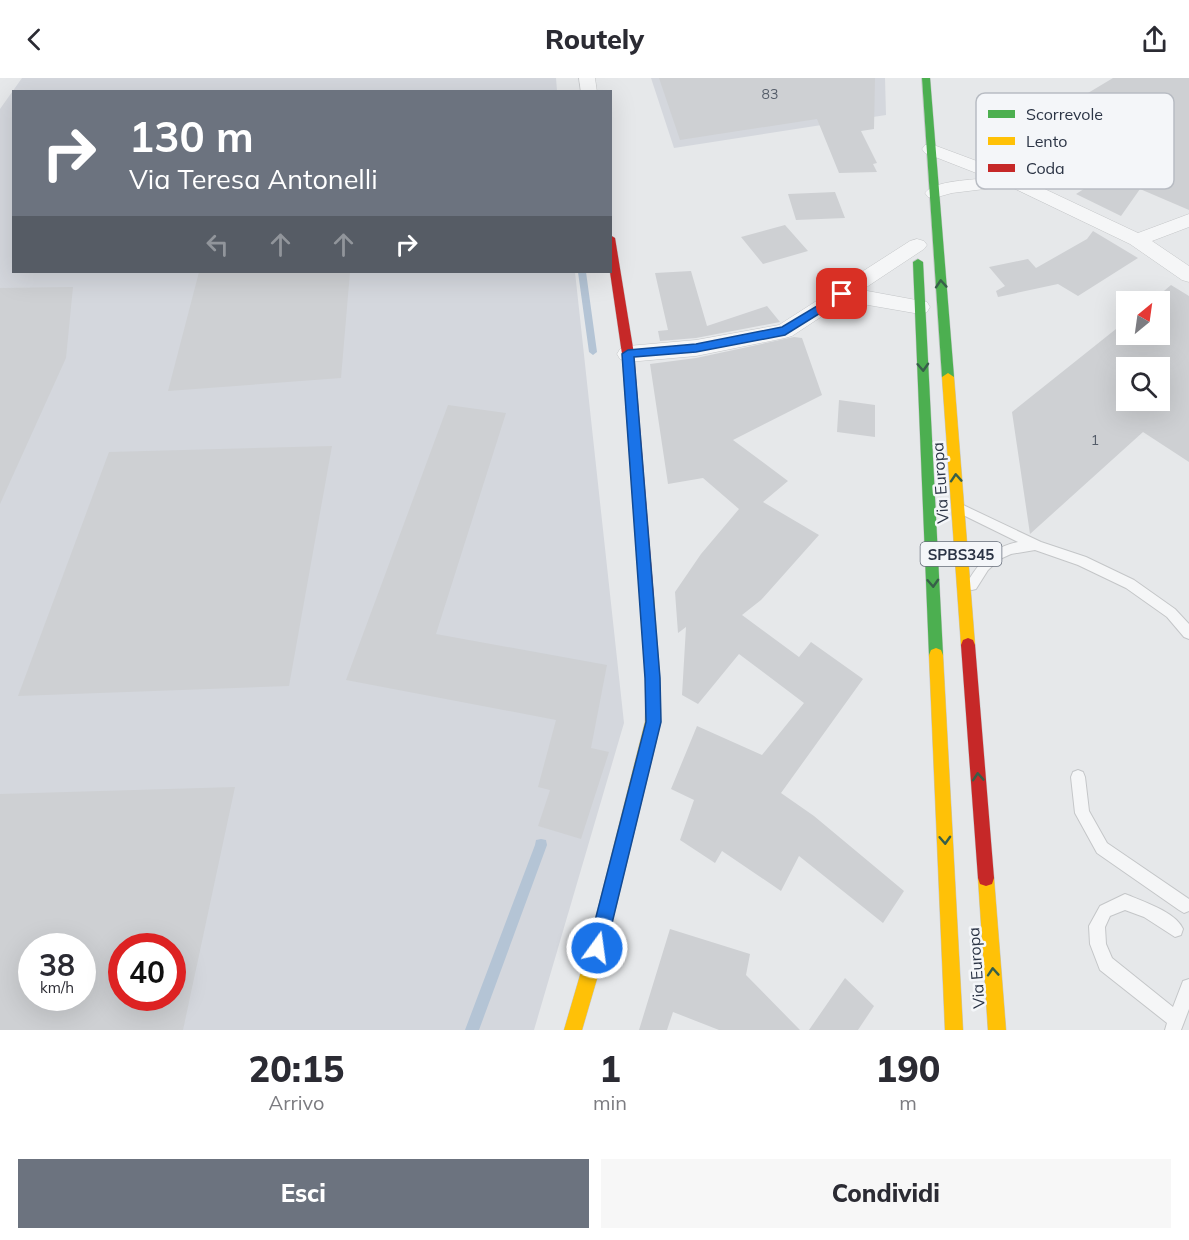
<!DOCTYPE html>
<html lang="it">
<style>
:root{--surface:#fff;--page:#f7f7f7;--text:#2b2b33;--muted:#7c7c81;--accent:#6c737f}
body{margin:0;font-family:Mulish,sans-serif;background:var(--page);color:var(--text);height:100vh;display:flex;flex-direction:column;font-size:22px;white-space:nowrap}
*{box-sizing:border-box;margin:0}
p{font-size:20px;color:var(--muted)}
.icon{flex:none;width:33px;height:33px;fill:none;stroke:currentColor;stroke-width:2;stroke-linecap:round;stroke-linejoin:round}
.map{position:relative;height:952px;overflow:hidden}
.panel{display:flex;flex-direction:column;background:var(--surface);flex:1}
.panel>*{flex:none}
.hud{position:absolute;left:12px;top:12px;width:600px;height:183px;border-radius:0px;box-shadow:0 6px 24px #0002;background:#6c737f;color:#fff;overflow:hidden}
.needle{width:39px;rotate:29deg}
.buttons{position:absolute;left:1116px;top:213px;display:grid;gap:12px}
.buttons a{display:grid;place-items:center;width:54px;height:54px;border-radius:0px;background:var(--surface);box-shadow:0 6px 24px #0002;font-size:30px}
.speed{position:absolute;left:18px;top:855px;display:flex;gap:12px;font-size:30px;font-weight:700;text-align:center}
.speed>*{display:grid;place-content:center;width:78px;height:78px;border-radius:50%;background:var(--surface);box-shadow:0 6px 24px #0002;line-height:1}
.speed small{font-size:15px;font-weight:400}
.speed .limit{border:9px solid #d22;background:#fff;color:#111}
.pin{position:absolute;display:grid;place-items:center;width:51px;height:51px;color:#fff;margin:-26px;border-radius:12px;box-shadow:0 3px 9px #0006}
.me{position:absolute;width:66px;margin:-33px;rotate:14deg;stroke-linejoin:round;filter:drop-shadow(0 0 4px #0008)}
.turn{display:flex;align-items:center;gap:21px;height:126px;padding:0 18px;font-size:27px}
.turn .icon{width:78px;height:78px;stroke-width:2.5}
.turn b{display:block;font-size:42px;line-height:51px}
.lanes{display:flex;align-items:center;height:57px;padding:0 18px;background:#0003;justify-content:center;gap:30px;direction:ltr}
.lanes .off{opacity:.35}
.eta{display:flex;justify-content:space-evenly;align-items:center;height:102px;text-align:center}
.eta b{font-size:36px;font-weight:800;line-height:42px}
.cta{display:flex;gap:12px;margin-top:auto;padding:12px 18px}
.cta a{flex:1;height:69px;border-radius:0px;background:var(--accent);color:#fff;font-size:24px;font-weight:800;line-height:69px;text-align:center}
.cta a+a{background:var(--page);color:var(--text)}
header{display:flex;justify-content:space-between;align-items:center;height:78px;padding:0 18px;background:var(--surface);font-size:27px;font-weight:800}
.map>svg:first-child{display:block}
.built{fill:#d4d7dd;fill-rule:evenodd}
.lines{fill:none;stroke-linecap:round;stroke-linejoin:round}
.stream{fill:#b4c4d5;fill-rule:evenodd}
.building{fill:#ced0d3;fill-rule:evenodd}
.lane-casing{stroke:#c4c6c8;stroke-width:2}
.street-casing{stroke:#c4c6c8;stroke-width:1}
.fast-casing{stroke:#c4c6c8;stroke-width:1}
.slow-casing{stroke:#c4c6c8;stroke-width:1}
.jam-casing{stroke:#c4c6c8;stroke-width:1}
.lane{fill:#f5f6f7;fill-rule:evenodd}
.street{fill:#f5f6f7;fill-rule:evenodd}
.fast{fill:#4caf50;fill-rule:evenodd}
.slow{fill:#ffc107;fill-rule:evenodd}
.jam{fill:#c62828;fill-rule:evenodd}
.oneway{stroke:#375f49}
.route{fill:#1a73e8;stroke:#114b97;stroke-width:1.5}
.labels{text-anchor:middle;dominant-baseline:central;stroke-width:5;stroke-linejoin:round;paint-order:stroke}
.number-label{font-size:14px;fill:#545c69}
.shield{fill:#f4f6f9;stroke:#676e7b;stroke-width:1.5}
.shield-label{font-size:15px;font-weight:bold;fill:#2b3445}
.street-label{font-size:16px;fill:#2b3445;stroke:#f4f6f9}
.key{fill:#f4f6f9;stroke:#b8bcc3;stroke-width:1.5}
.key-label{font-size:16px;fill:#2b3445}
</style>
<header><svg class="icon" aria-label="back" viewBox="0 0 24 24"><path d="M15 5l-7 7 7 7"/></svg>Routely<svg class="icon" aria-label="share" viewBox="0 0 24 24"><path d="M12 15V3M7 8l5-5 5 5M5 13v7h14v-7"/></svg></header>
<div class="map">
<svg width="1189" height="952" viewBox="0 0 1189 952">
<rect width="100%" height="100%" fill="#e6e8ea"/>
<path class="built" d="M22,0h534l1,13 -543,1v180h561l49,451 -90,307h-534v-921zM32,868h50v52h-50zM122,868h50v52h-50z
M651,0h234l1,37 -212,33z"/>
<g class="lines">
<path class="stream" d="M578,194h8l11,80 -4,3 -4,-3z
M541,761l5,1 1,5 -68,185h-14l70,-185 1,-5z"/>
</g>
<path class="building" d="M659,0h216l-1,51 -13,2 16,32 -4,1 4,8 -38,1 -22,-54 -137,21z
M1113,0h76v132l-49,-21 -19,27 -45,-22 14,-9 -26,-13 29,-20 -22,-10 44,-29 -32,-17z
M835,114l10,26 -49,2 -8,-26z
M785,147l23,26 -45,13 -22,-27z
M1093,153l45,27 -60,38 -20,-12 -60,13 -2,-6 9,-5 -16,-19 39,-8 8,9 51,-29z
M691,193l16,55 60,-20 13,16 -84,16 -36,3 -2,-10 10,-1 -13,-57z
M199,194h151l-9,106 -173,13z
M1171,207l18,11v166l-46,-30 -113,102 -18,-122 114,-91v13h34v-32h-9zM1126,290h34v32h-34z
M73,209l-7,71 -66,146v-216z
M794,259l8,1 20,57 -89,45 55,41 -25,21 56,33 -58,65 -19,15 57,42 12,-15 52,37 -82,114 33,23 90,75 -21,32 -84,-67 -18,35 -59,-40 -7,12 -35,-23 14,-40 -23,-11 26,-63 65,29 42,-52 -65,-49 -41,50 -16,-9 4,-68 -8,6 -3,-41 26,-38 38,-45 -36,-31 -35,6 -18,-120 46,-6z
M839,322l36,5v32l-38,-5z
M448,327l58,8 -70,221 171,31 -16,83 18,4 -28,87 -43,-13 12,-36 -12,-3 18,-67 -210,-40z
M332,368l-43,240 -271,10 91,-244z
M235,709l-52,243h-183v-236zM32,868h50v52h-50zM122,868h50v52h-50z
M670,851l80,25 -4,21 54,55h-81l-46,-18 -6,18h-28z
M845,900l29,28 -16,24h-49z"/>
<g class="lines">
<defs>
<path id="lane" d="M961,426l80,38 45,15 48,23 41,29 14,15v15l-5,-2 -17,-20 -41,-29 -48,-23 -43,-15 -24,4 -11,5 -12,11 -12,19 -4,1 -4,-1 -2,-4 2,-4c13,-21 25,-34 50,-39l-61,-30 -2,-3 2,-3z
M1078,692l5,2 2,5 4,34 18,32 82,56v12l-5,2 -5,-3 -82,-57 -22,-40 -4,-36 2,-5z
M1125,816c17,7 51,18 58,35l-2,6 -6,2 -31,-20 -19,-7 -15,6 -5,11 1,17 6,14 61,49 10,-26 6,-2v30l-8,21h-16l2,-7 -67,-53 -10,-26 -1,-18 11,-20z"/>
<path id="street" d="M579,0h16l2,14h-16z
M931,66l86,32 121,57 51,-19v13l-37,14 37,25v16l-7,-2 -52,-36 -121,-58 -57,7 -18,5 -6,-1 -3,-4c9,-13 49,-13 64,-15l-64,-25 -3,-4 3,-4z
M917,161l7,2 3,4 -3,4 -62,41 65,12 3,5 -3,5 -7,2 -75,-13 -53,35 -7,2 -89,18 -68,6 -8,-3 -3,-5 3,-5 8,-3 68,-6 83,-15 131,-84z"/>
<path id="fast" d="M922,0h8l24,299 -6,4 -6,-4z
M918,181l5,3 20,393 -2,5 -5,2 -5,-2 -2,-5 -16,-393z"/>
<path id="slow" d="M948,295l6,4 21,268 -2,5 -5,2 -5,-2 -2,-5 -19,-268z
M647,514l5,2 2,4 6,80 1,44 -55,226 -24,82h-18l24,-82 57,-226 1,-44 -6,-80 2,-4z
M936,570l5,2 2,5 20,375h-18l-16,-375 2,-5z
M986,792l6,2 2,6 12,152h-18l-10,-152 2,-6z"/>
<path id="jam" d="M610,157l5,3 19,116 20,244 -2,4 -5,2 -5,-2 -2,-4 -18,-244 -12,-82z
M968,560l5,2 2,5 19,233 -2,6 -6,2 -6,-2 -2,-6 -17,-233 2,-5z"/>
</defs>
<use href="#lane" class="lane-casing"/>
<use href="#street" class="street-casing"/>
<use href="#fast" class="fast-casing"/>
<use href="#slow" class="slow-casing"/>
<use href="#jam" class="jam-casing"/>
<use href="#lane" class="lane"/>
<use href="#street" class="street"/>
<use href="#fast" class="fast"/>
<use href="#slow" class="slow"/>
<use href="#jam" class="jam"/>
</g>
<defs><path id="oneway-chevron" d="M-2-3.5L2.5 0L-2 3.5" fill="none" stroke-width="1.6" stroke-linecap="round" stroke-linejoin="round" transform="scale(1.5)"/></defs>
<g class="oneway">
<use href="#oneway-chevron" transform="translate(941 206) rotate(-94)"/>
<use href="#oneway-chevron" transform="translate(923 289) rotate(87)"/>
<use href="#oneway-chevron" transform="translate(956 400) rotate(-94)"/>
<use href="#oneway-chevron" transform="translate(933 505) rotate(87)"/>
<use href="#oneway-chevron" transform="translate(978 699) rotate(-94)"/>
<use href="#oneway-chevron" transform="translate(945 762) rotate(87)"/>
<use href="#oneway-chevron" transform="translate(993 894) rotate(-94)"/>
</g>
<path class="route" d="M842,213l4,1v5l-61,38 -89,17 -62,5 26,321 1,44 -55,226 -3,6 -6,3 -7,-3 -2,-6 58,-226 -1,-44 -23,-324 6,-4 68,-6 86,-17z"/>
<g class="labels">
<g class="number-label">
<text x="770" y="16">83</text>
<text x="1095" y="362">1</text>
</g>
<rect class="shield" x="920.5" y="464" width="81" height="24" rx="4.5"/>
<g class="shield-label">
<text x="961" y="476">SPBS345</text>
</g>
<g class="street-label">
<text transform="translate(940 405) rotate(-94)">Via Europa</text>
<text transform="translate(976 890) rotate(-94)">Via Europa</text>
</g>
</g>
<rect x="976" y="15" width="198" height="96" rx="9" class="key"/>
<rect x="988" y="32" width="27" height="8" fill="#4caf50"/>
<rect x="988" y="59" width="27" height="8" fill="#ffc107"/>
<rect x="988" y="86" width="27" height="8" fill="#c62828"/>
<g class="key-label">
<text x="1026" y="42">Scorrevole</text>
<text x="1026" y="69">Lento</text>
<text x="1026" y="96">Coda</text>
</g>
</svg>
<div class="buttons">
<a><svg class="needle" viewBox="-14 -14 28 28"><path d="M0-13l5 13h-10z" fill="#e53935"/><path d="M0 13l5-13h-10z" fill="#7c7c81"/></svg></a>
<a><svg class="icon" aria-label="search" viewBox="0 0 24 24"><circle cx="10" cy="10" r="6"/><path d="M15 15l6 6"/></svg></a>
</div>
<div class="speed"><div>38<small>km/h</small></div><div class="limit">40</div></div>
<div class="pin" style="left:842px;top:216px;background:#d93025"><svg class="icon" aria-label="arrive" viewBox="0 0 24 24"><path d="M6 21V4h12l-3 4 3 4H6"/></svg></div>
<svg class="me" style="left:597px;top:870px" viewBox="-20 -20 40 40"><circle r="17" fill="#1a73e8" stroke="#fff" stroke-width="3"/><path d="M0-11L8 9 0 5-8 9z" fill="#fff"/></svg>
<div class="hud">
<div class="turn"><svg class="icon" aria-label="right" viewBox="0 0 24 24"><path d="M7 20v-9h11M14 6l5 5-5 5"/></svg><div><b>130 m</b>Via Teresa Antonelli</div></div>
<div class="lanes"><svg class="icon off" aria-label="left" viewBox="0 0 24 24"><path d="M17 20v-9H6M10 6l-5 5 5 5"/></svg><svg class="icon off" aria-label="ahead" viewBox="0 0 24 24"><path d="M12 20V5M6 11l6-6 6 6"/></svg><svg class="icon off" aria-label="ahead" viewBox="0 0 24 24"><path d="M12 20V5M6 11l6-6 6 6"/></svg><svg class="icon" aria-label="right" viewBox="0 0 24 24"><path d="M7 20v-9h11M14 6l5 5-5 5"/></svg></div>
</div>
</div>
<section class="panel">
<div class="eta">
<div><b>20:15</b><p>Arrivo</p></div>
<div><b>1</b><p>min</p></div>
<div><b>190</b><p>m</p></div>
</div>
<div class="cta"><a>Esci</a><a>Condividi</a></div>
</section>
